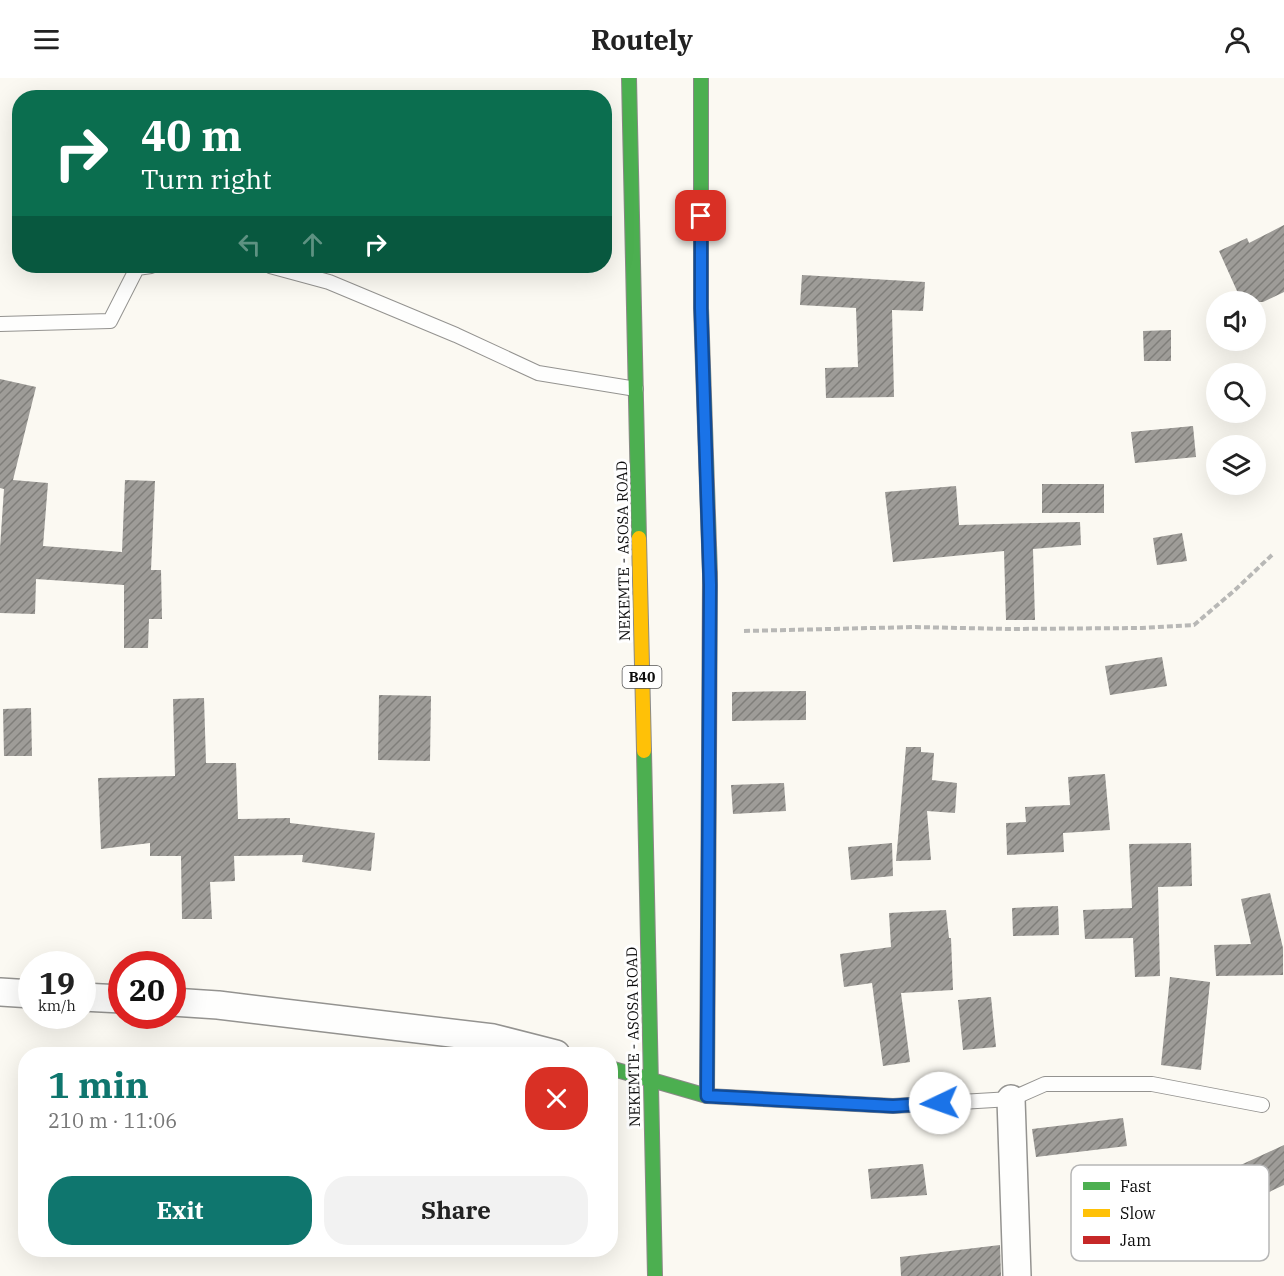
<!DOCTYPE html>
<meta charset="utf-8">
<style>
:root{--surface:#fff;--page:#f2f2f2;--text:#222;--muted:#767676;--accent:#0f766e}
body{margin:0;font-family:"IBM Plex Serif",serif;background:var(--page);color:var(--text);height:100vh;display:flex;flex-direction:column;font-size:22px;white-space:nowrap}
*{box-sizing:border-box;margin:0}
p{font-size:20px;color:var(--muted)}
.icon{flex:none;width:33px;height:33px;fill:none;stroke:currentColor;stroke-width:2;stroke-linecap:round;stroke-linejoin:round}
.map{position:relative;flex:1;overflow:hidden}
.drawer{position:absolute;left:18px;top:969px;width:600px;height:210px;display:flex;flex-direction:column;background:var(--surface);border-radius:24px;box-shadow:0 6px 24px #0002}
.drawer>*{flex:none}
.hud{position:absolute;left:12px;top:12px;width:600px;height:183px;border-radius:24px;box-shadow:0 6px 24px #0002;background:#0b6e4f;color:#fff;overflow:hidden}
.fabs{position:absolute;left:1206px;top:213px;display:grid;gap:12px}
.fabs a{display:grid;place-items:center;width:60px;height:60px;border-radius:50%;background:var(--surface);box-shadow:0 6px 24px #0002;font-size:30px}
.speed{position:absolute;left:18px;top:873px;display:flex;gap:12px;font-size:30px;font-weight:700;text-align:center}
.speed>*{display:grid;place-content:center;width:78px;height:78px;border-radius:50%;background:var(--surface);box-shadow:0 6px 24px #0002;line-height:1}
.speed small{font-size:15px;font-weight:400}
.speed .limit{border:9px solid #d22;background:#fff;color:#111}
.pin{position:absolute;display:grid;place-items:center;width:51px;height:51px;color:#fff;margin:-26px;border-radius:12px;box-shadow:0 3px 9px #0006}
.me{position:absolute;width:66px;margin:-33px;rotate:267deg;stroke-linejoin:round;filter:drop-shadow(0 0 4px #0008)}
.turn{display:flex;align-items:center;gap:21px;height:126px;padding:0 30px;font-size:27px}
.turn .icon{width:78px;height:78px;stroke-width:2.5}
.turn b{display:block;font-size:42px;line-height:51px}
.lanes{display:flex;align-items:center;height:57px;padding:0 30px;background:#0003;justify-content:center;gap:30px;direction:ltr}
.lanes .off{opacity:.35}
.round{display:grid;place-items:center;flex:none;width:63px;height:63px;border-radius:24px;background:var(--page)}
.headline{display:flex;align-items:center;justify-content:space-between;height:102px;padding:0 30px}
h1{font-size:36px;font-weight:800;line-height:45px;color:var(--accent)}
.primary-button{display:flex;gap:12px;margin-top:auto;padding:12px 30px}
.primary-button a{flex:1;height:69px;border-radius:24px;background:var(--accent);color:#fff;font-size:24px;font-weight:800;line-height:69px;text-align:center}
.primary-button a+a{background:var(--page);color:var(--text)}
header{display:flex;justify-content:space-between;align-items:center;height:78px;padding:0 30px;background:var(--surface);font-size:27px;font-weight:800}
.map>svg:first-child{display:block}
.building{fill:url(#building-hatch)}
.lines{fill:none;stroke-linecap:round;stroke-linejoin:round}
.lane-casing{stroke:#949390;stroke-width:16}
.street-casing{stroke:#949390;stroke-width:30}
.fast-casing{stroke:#8b8a87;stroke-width:16}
.slow-casing{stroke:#8b8a87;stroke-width:16}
.jam-casing{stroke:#8b8a87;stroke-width:16}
.path{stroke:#b8b8b6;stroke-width:4;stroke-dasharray:6 3;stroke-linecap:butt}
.lane{stroke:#fefefd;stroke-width:14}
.street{stroke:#fefefd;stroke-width:27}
.fast{stroke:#4caf50;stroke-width:14}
.slow{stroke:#ffc107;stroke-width:14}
.jam{stroke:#c62828;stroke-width:14}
.route-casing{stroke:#114b97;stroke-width:15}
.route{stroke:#1a73e8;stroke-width:10}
.labels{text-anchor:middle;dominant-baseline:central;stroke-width:6;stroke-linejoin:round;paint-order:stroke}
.shield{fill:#fff;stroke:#565656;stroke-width:1.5}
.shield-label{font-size:14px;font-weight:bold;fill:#0d0d0d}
.street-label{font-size:15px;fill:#0d0d0d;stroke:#fff}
.key{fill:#fff;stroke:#b6b6b6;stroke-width:1.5}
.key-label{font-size:16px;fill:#0d0d0d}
</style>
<header><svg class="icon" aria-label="menu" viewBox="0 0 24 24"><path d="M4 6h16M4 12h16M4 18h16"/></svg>Routely<svg class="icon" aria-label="person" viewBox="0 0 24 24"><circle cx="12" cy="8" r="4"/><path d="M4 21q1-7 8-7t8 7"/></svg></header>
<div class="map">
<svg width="1284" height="1198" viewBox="0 0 1284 1198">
<defs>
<pattern id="building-hatch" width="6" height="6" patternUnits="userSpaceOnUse" patternTransform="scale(1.5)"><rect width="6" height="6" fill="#9e9c98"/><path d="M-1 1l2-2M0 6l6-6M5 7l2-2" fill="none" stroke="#7f7e7a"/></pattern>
</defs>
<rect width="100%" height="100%" fill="#fbf9f2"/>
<path class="building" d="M1284,147v67l-21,10h-21l-23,-51 28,-13 2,5z
M802,197l123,7 -2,29 -31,-1 2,87 -68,1 -1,-30 33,-1 -2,-59 -56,-3z
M1171,252v31h-27l-1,-30z
M0,301l36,8 -23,93 35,3 -5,63 79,6 3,-72 30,1 -4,89h10l1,49h-13l-1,29h-24v-63l-88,-6 -1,35 -35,-1v-65l4,-59 -4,-1z
M1193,348l3,31 -61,6 -4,-31z
M1042,406h62v29h-62z
M956,408l3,39 121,-3 1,23 -48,4 2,71h-29l-2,-69 -111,11 -8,-70z
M1182,455l5,28 -30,4 -4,-27z
M1162,579l5,29 -57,9 -5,-29z
M806,613v29l-74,1v-29z
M379,617l52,1 -1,65 -52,-1z
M204,620l2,65h30l2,56 52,-1v5l85,10 -4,38 -69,-9 1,-7 -69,1 1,25 -25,1 2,37h-30l-1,-63h-31v-13l-49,6 -3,-71 77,-2 -2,-77z
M31,630l1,48h-28l-1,-47z
M906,669h15v5l13,1 -2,27 25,3 -2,30 -28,-2 4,49 -35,1z
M1105,696l5,56 -47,3 1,19 -57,3 -1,-32 20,-1 -1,-15 45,-2 -2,-28z
M784,705l2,28 -53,3 -2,-29z
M892,765l1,33 -42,4 -3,-33z
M1191,765l1,43 -34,1 2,89 -25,1 -2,-39 -48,1 -2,-29 49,-2 -3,-64z
M1270,815l13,55v27l-67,1 -2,-31 37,-1 -10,-45z
M1058,828l1,29 -46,1 -1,-28z
M946,832l3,28h2l2,52 -52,3 9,69 -27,4 -11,-83 -28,4 -4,-33 51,-7 -2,-34z
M1170,899l40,5 -9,88 -40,-5z
M991,919l5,50 -33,3 -5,-50z
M1123,1040l4,28 -91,11 -4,-28z
M1284,1067v40l-36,17 -16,-33z
M923,1086l4,31 -56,4 -3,-30z
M1000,1167l1,31h-100l-1,-19z"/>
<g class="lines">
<defs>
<path id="lane" d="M270,188l59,16 127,53 82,38 98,16
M0,246l110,-3 27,-53 14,-2
M707,1018l186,10 118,-7 34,-15h107l110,21"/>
<path id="street" d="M0,914l32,2
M82,919l40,2
M172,924l46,3 275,33 63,16
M1011,1021l6,177"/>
<path id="fast" d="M629,0l10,460
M701,0v230l9,266
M644,673l11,525
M610,990l97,28 2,-336"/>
<path id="slow" d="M639,460l5,213"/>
<path id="jam" d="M709,682l1,-186"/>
</defs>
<use href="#lane" class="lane-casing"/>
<use href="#street" class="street-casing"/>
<use href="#fast" class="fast-casing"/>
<use href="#slow" class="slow-casing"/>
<use href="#jam" class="jam-casing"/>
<path class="path" d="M744,553l171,-4 93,2 134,-1 52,-3 41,-35 38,-36"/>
<use href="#lane" class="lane"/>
<use href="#street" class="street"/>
<use href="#fast" class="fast"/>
<use href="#slow" class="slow"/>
<use href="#jam" class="jam"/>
</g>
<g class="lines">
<defs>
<path id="route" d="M701,138v92l9,277 -3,511 186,10 47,-3"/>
</defs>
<use href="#route" class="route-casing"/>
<use href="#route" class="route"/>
</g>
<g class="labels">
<rect class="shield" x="622.5" y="588" width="39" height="22" rx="4.5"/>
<g class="shield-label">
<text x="642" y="599">B40</text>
</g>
<g class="street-label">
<text transform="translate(623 473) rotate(-91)">NEKEMTE - ASOSA ROAD</text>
<text transform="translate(633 959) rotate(-91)">NEKEMTE - ASOSA ROAD</text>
</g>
</g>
<rect x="1071" y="1087" width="198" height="96" rx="9" class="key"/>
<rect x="1083" y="1104" width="27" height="8" fill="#4caf50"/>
<rect x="1083" y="1131" width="27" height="8" fill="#ffc107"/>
<rect x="1083" y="1158" width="27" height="8" fill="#c62828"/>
<g class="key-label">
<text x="1120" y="1114">Fast</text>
<text x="1120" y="1141">Slow</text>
<text x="1120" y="1168">Jam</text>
</g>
</svg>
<div class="fabs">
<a><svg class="icon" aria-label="sound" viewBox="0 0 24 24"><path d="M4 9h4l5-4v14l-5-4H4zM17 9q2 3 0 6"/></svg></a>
<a><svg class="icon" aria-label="search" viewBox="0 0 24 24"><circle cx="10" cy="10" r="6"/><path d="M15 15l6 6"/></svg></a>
<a><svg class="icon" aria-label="layers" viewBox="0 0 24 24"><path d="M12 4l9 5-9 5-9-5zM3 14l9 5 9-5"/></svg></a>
</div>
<div class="speed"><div>19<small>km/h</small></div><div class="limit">20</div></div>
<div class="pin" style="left:701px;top:138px;background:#d93025"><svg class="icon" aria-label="arrive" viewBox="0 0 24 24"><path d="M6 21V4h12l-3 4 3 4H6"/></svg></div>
<svg class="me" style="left:940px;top:1025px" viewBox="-20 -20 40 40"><circle r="19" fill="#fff"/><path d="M0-13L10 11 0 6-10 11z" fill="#1a73e8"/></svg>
<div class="hud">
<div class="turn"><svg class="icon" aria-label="right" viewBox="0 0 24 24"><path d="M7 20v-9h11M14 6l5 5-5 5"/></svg><div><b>40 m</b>Turn right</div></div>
<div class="lanes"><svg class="icon off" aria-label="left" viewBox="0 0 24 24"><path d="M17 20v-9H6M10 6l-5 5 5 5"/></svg><svg class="icon off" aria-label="ahead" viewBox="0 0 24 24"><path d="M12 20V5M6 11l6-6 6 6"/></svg><svg class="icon" aria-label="right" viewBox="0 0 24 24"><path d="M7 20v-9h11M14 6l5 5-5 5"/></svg></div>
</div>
<section class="drawer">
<div class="headline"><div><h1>1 min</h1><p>210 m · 11:06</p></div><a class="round" style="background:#d93025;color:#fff"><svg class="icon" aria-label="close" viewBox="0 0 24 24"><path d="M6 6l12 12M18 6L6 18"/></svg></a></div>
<div class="primary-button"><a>Exit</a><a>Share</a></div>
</section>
</div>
